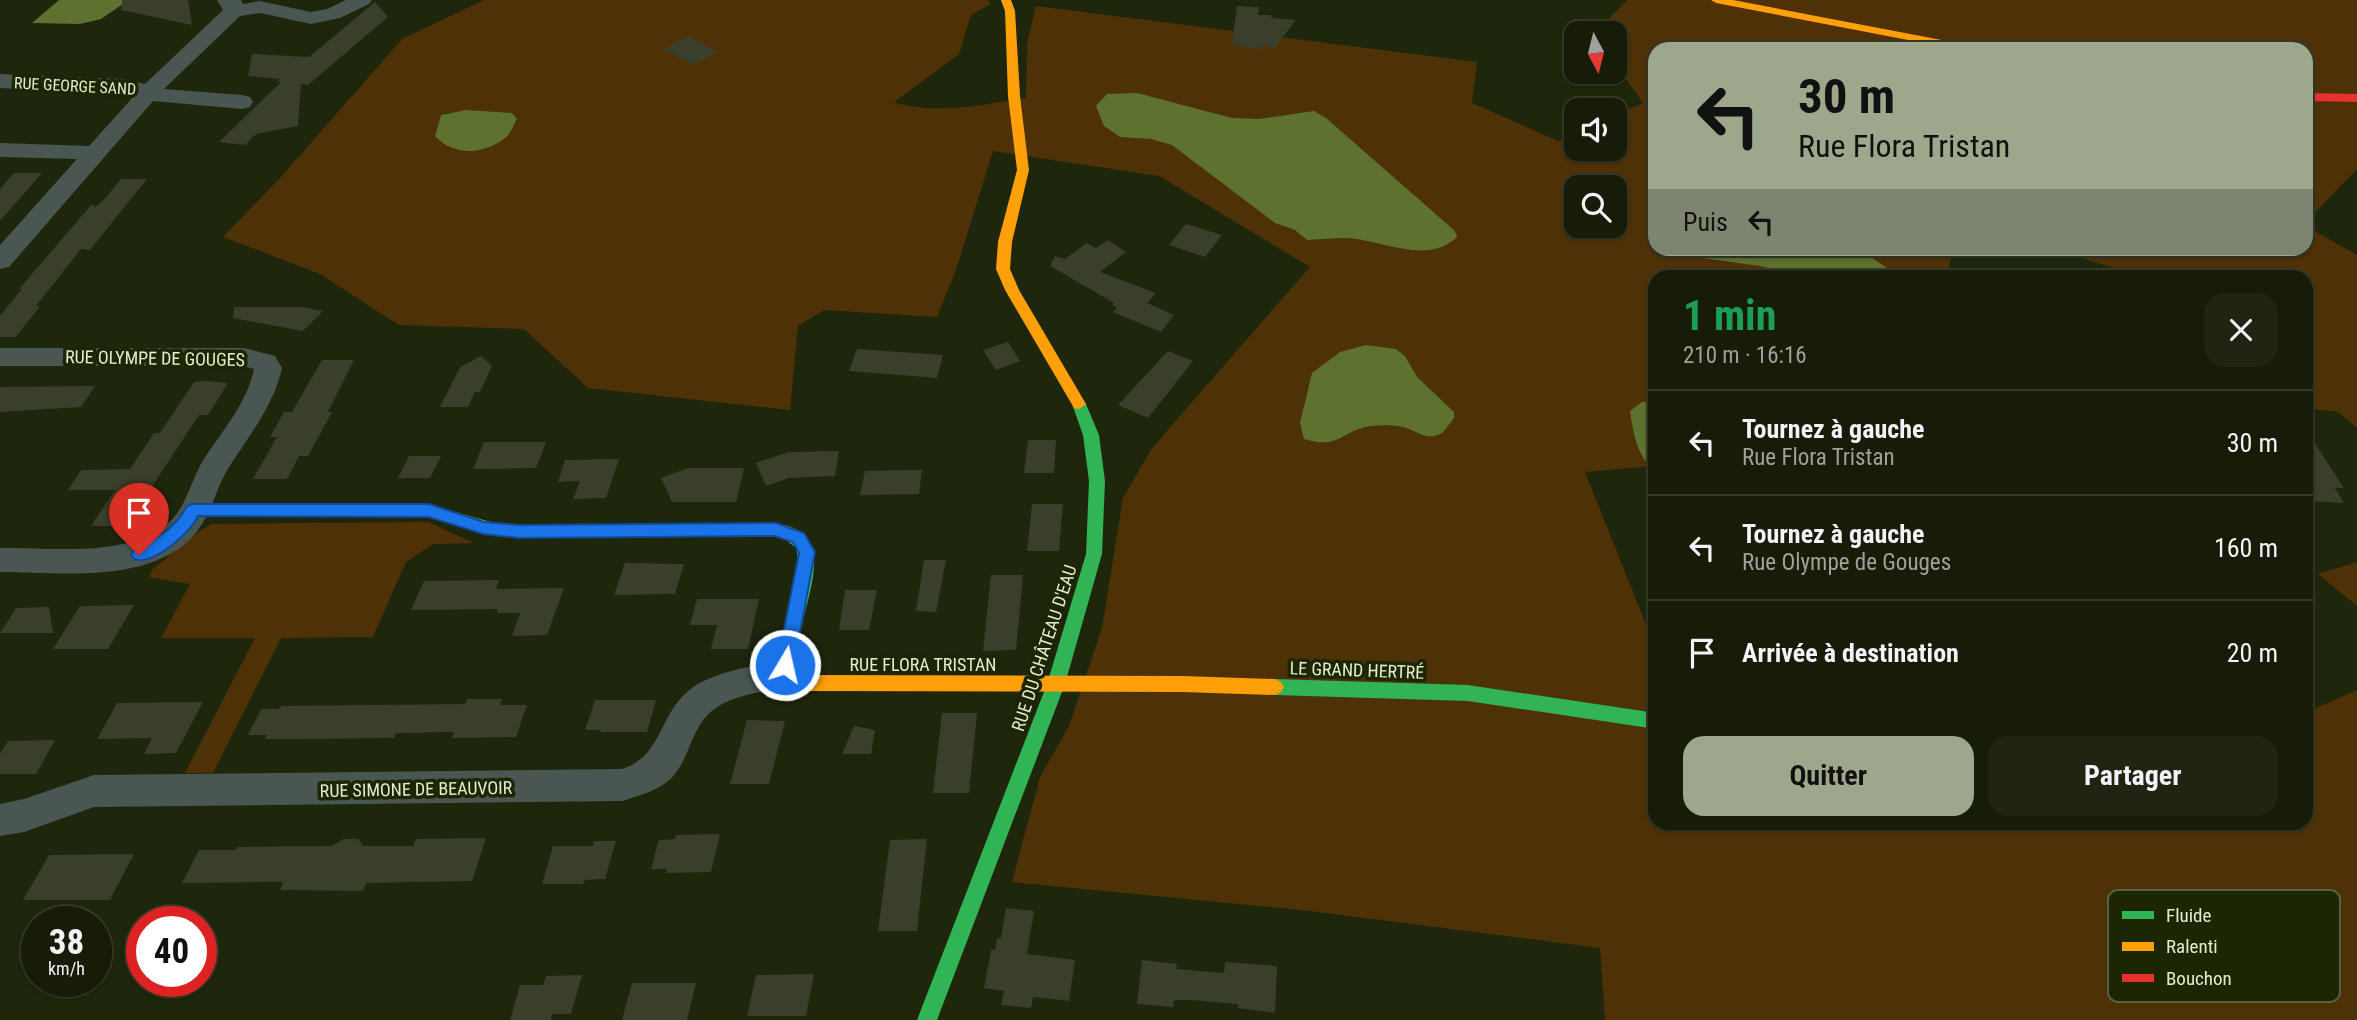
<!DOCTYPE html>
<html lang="fr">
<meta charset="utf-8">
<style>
:root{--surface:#161c08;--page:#1f2512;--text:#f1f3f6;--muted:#9ea19c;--line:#353a29;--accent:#9da78c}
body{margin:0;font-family:"Roboto Condensed",sans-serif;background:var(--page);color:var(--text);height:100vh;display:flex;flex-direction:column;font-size:26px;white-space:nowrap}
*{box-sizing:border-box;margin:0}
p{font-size:23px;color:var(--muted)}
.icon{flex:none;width:38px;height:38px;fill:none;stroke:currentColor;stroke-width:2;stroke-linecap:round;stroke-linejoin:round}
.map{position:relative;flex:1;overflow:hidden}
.details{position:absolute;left:1648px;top:270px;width:665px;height:560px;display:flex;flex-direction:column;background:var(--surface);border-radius:21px;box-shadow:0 2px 5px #0004,0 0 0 2px var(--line)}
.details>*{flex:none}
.banner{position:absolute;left:1648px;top:42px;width:665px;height:214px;border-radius:21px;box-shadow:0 2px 5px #0004,0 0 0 2px var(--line);background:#9da78c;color:#111;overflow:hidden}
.needle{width:46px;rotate:173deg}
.tools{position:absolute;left:1564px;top:21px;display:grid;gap:14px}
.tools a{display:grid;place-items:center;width:63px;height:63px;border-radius:14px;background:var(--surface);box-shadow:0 2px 5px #0004,0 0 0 2px var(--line);font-size:35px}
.speed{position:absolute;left:21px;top:906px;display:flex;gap:14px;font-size:35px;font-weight:700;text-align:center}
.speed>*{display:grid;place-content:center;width:91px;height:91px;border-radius:50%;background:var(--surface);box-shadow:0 2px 5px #0004,0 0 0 2px var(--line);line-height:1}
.speed small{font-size:18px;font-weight:400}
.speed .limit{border:10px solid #d22;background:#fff;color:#111}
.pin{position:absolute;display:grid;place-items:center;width:60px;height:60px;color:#fff;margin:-72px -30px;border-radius:50% 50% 50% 0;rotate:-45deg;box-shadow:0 0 7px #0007}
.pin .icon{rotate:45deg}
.me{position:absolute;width:77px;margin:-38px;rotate:9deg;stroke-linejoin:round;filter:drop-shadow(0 0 5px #0008)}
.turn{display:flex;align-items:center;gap:24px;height:147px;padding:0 35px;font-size:32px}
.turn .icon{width:91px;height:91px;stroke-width:2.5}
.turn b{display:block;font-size:49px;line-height:60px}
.then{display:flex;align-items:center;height:66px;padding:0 35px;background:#0003;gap:14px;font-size:26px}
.round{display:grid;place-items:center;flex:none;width:74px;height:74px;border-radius:21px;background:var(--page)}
.overview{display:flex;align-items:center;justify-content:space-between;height:119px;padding:0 35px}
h1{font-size:42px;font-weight:700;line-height:52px;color:#1e9e55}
.cta{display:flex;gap:14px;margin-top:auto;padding:14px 35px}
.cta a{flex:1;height:80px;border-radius:21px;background:var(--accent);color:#111;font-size:28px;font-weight:700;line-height:80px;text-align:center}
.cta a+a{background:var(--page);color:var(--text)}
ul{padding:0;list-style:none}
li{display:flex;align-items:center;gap:21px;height:105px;padding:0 35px;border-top:2px solid var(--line)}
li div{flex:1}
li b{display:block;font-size:26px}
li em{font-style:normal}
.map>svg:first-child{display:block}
.green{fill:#4f3108;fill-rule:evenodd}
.water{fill:#5c722e}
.building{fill:#393f2a}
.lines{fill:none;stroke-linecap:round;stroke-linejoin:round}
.street{fill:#495651;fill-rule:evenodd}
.fast{fill:#30b455;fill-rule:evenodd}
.slow{fill:#ff9f0a;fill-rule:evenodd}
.jam{fill:#e5322d;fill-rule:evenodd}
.route{fill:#1a73e8;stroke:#114b97;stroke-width:2}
.labels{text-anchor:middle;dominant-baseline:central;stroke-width:7;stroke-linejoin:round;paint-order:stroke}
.far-street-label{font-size:16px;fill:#e1ecd1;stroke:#1c2602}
.street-label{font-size:18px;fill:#e1ecd1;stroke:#1c2602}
.key{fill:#1c2602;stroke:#576140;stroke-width:2}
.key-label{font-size:19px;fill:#e1ecd1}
</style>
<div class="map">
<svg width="2357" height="1020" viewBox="0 0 2357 1020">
<rect width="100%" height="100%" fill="#1e260b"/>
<path class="green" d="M484,0h504l3,4 -20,11 -12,39 -65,48c41,14 91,2 132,-4l1,-55 9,-37 441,56 -5,41 86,38 19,-8v16h38v-34l28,-12 -28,-39v-31h-20l32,-33h730v169l-50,52 -1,-172h-650v199l298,1 -8,27h-290l-1,190 -70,6 70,175 1,175h650l1,-110 50,-22v330h-752l-5,-72 -290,-37 -298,-29 28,-105 29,-51 33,-98 21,-130 29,-50 158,-181 -151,-91 -166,-25 -37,119 -19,47 -113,-7 -26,16 -8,84 -202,-22 -64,-59 -125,-4 -79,-51 -97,-37 58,-60 121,-138zM467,110l45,3 5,7c-27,41 -43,31 -82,16l6,-21zM1577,187h38v39h-38z
M2307,227l50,28v173l-19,-16 -31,-4 -1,-132h-165l-90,-27 255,-1z
M428,522l46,21 -41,1 -27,18 -33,75 -92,1 -68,135h-28l70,-135h-94l29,-54 -41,-7 3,-7 50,-41 10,-5z
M2357,562v44l-39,-32z"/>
<path class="water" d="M59,0h70l-28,19 -21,5 -48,-1z
M1137,93l95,25 27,1 55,-8 12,7 129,113 2,6c-30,29 -76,2 -111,1 -13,0 -26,1 -39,2l-12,-10 -20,-7 -103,-78 -21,-6 -31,-2 -16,-11 -8,-20 11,-12z
M466,110l46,3 5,6c-3,6 -7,15 -12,19 -21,17 -52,18 -70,-2l6,-21z
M1683,249h176l40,27h-95l-44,-10 -65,-9z
M1366,345l30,4 9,7 12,21 37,35v6c-4,5 -9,13 -14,16 -14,7 -24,-4 -37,-7 -8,-2 -23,-2 -32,-1 -31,5 -31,24 -67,13l-4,-16 12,-50 28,-21z
M1642,402h13v69c-18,-14 -22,-39 -25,-60z"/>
<path class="building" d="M122,0h66l4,25 -71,-15z
M375,2l13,15 -80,68 -7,-1 -3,42 -42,8 -11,11 -26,-3 62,-60h-4l3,-3 -32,-3 4,-22 57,3z
M1237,6l22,1 -1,8h13l1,3 24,2 -22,28 -10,-3 -3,5 -29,-6z
M689,36l29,16 -25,13 -30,-16z
M14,173h28l-42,48v-32z
M121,179h26l-57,71 -9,-1 -45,57h4l-24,31h-16v-21l22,-27h-3l73,-85 3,3 8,-6z
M1186,224l36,11 -17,22 -36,-12z
M1108,240l18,12 -26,20 56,21 -9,10 27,12 -13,17 -48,-20 4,-5 -5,-2 2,-2 -64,-37 5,-10 10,3 22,-16 9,5z
M234,307h68l21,4 -20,20 -70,-13z
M1008,342l12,19 -24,9 -13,-20z
M857,349l86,6 -6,23 -88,-7z
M1168,351l25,10 -45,57 -30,-13z
M481,356l11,10 -12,26h-5l-7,15h-28l20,-40z
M322,360h32l-26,52h4l-24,44h-9l-12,23h-34l24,-42h-7l14,-25h8z
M207,381l21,2 -20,32h-9l-73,111h-35l24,-36h-47l13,-20 49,-1 24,-36h6l34,-51z
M95,386l-14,21 -81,5v-25z
M2306,430l38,58h-9l9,15 -38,-2z
M1028,440h28l-2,33h-30z
M484,442h62l-10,26 -63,1z
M839,451l-4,25 -46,2 -23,8 -10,-23 33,-11z
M409,456h32l-11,22h-32z
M619,459l-13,39 -33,1 7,-18 -22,1 7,-22z
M688,468h56l-8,34h-64l-11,-24z
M910,470h12l-3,24 -59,1 5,-24z
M1032,504h31l-4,47h-32z
M924,560h22l-10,52 -20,-1z
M625,563l59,1 -9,30 -61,1z
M991,575h32l-7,75 -33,1z
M499,580l-3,9 68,-1 -17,47 -35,1 8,-23h-23l1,-4 -87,1 13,-29z
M845,590h32l-8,40h-30z
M697,599h62l-11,50h-37l6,-24h-27z
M134,605l-26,44h-55l27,-43z
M49,607l4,26h-53l16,-25z
M467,699h35l-2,6h27l-11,32 -64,1 2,-6 -58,1 -2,5 -89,1h-40l2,-4h-19l13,-26h18l2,-3 184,-2z
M595,700h61l-9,32h-47l1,-2h-16z
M203,702l-27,51 -32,1 8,-16 -55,1 20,-36z
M942,713h35l-8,80h-36z
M747,720l38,1 -16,63h-39z
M854,726l21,4 -4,24h-29z
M55,740l-19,34h-36v-20l8,-13z
M720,834l-9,38 -45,1 1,-4h-16l8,-29 16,-1 1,-4z
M486,838l-14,43 -106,2 -3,8 -83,-1 3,-8 -101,1 17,-33h37l1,-3 95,-1 12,-7h14l5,7h50l3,-7z
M927,839l-10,92h-39l12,-91z
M594,841h22l-11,38 -20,1 -2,4h-41l11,-38h40z
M134,854l-24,46h-87l26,-45z
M1006,908l28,3 -7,43 48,6 -6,41 -36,-4 -2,11 -30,-3 3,-14 -20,-3 7,-38h4l2,-12h4z
M1142,960l35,4 -1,5 48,4 1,-11 52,4 -2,47 -37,-5v-4l-48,-4h-16l-1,7 -36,-3z
M814,974l-8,42h-59l9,-41z
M582,975l-11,39h-19l-1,6h-41l10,-35h23l3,-9z
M632,983h64l-9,37h-65z"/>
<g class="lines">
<path class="street" d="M217,0h24l2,4 17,-3 51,11 16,-3 19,-9h26l-3,4 -29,14 -29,6 -51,-11 -20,3 -76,73 78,6 8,2 3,5 -3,5 -8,2 -89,-8 -144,166 -9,2v-24l77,-86 -77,-2v-14l89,3 46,-51 -135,-7v-14l123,5 22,5 78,-74z
M0,348h244l31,8 7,12c-8,37 -33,68 -53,99 -13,21 -18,48 -34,67 -44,51 -135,38 -195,38v-24c52,-1 138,12 175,-32 13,-16 18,-40 29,-57 19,-29 43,-56 50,-90l-10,-3h-244z
M788,658l12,4 4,10 -4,10c-28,10 -64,10 -87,28 -24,19 -23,54 -46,72 -13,10 -30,14 -45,19l-528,6 -70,25 -24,4v-32l24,-5 70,-24 528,-6c39,-12 37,-52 64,-76 22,-22 72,-27 102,-35z"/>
<path class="fast" d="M1079,399l7,5 13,31 6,46 -3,73 -37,130 -128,336h-20l130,-336 39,-130 3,-73 -6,-46 -11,-31z
M193,504l236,1 66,18 24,3 239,-3c10,1 23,0 33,4 39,15 18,64 12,94l-2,5 -6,2 -6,-2 -2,-5 12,-58 -3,-15 -12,-10 -26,-3 -239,3 -24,-3 -66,-18 -236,-1 -6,-2 -2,-4 2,-4z
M1275,679l193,6 188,28v16l-188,-28 -193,-6 -6,-3 -3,-5 3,-5z"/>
<path class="slow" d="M1001,0h10l4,11 5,85 9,74 -17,72 -2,27 9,21 67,114 -7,5 -5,-1 -69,-118 -9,-21 2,-27 19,-72 -9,-74 -3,-85z
M1711,0h22l240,46 6,3h-24l-239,-46z
M795,614l6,2 2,5 -9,43 5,9 6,2 377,1 93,3 6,3 3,5 -3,5 -6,3 -93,-3 -378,-1 -17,-8 -11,-18 11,-44 2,-5z"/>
<path class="jam" d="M2306,93l51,1v8l-51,-1z"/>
</g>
<path class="route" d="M192,504h237l55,18 35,3 257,-2 28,10 11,19 -21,113 -2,6 -7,2 -6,-2 -2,-6 22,-112 -6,-11 -18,-6 -256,2 -36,-4 -54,-17 -231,-1c-7,17 -46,50 -64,43l-3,-4 3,-5c22,-11 41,-21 53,-44z"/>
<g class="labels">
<g class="far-street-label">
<text transform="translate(75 86) rotate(3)">RUE GEORGE SAND</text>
</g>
<g class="street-label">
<text transform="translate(155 358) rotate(1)">RUE OLYMPE DE GOUGES</text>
<text transform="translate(1044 648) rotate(-72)">RUE DU CHÂTEAU D'EAU</text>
<text x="923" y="664">RUE FLORA TRISTAN</text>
<text transform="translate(1357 670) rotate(2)">LE GRAND HERTRÉ</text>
<text transform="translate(416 789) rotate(-1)">RUE SIMONE DE BEAUVOIR</text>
</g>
</g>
<rect x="2108" y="890" width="232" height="112" rx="10" class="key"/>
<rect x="2122" y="911" width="32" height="8" fill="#30b455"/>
<rect x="2122" y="942" width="32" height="9" fill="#ff9f0a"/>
<rect x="2122" y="974" width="32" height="8" fill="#e5322d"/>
<g class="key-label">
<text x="2166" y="922">Fluide</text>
<text x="2166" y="953">Ralenti</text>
<text x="2166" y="985">Bouchon</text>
</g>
</svg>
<div class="tools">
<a><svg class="needle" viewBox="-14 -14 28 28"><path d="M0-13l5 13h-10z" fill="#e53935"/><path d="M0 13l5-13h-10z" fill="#9ea19c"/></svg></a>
<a><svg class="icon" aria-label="sound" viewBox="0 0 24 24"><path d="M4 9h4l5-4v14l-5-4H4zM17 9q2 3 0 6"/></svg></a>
<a><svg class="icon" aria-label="search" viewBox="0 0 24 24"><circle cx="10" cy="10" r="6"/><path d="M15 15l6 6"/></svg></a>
</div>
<div class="speed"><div>38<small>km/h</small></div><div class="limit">40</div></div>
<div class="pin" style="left:139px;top:555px;background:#d93025"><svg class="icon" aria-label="arrive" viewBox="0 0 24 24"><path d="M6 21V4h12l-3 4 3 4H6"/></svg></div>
<svg class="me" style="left:785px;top:665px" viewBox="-20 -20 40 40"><circle r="17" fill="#1a73e8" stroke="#fff" stroke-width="3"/><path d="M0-11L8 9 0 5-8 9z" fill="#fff"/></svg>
<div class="banner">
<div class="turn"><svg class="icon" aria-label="left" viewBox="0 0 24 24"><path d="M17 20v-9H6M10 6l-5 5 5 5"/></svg><div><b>30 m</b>Rue Flora Tristan</div></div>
<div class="then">Puis<svg class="icon" aria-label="left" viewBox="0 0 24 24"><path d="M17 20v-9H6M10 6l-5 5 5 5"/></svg></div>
</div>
<section class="details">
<div class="overview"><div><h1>1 min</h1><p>210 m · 16:16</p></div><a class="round"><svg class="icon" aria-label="close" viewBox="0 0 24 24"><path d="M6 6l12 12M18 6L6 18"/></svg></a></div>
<ul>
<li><svg class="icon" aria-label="left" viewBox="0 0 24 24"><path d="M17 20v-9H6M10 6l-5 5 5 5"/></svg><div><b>Tournez à gauche</b><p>Rue Flora Tristan</p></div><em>30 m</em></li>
<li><svg class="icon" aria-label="left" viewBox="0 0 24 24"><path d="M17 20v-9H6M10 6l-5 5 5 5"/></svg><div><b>Tournez à gauche</b><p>Rue Olympe de Gouges</p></div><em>160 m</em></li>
<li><svg class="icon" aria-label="arrive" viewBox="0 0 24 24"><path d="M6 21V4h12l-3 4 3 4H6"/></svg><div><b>Arrivée à destination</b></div><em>20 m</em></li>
</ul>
<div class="cta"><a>Quitter</a><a>Partager</a></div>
</section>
</div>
